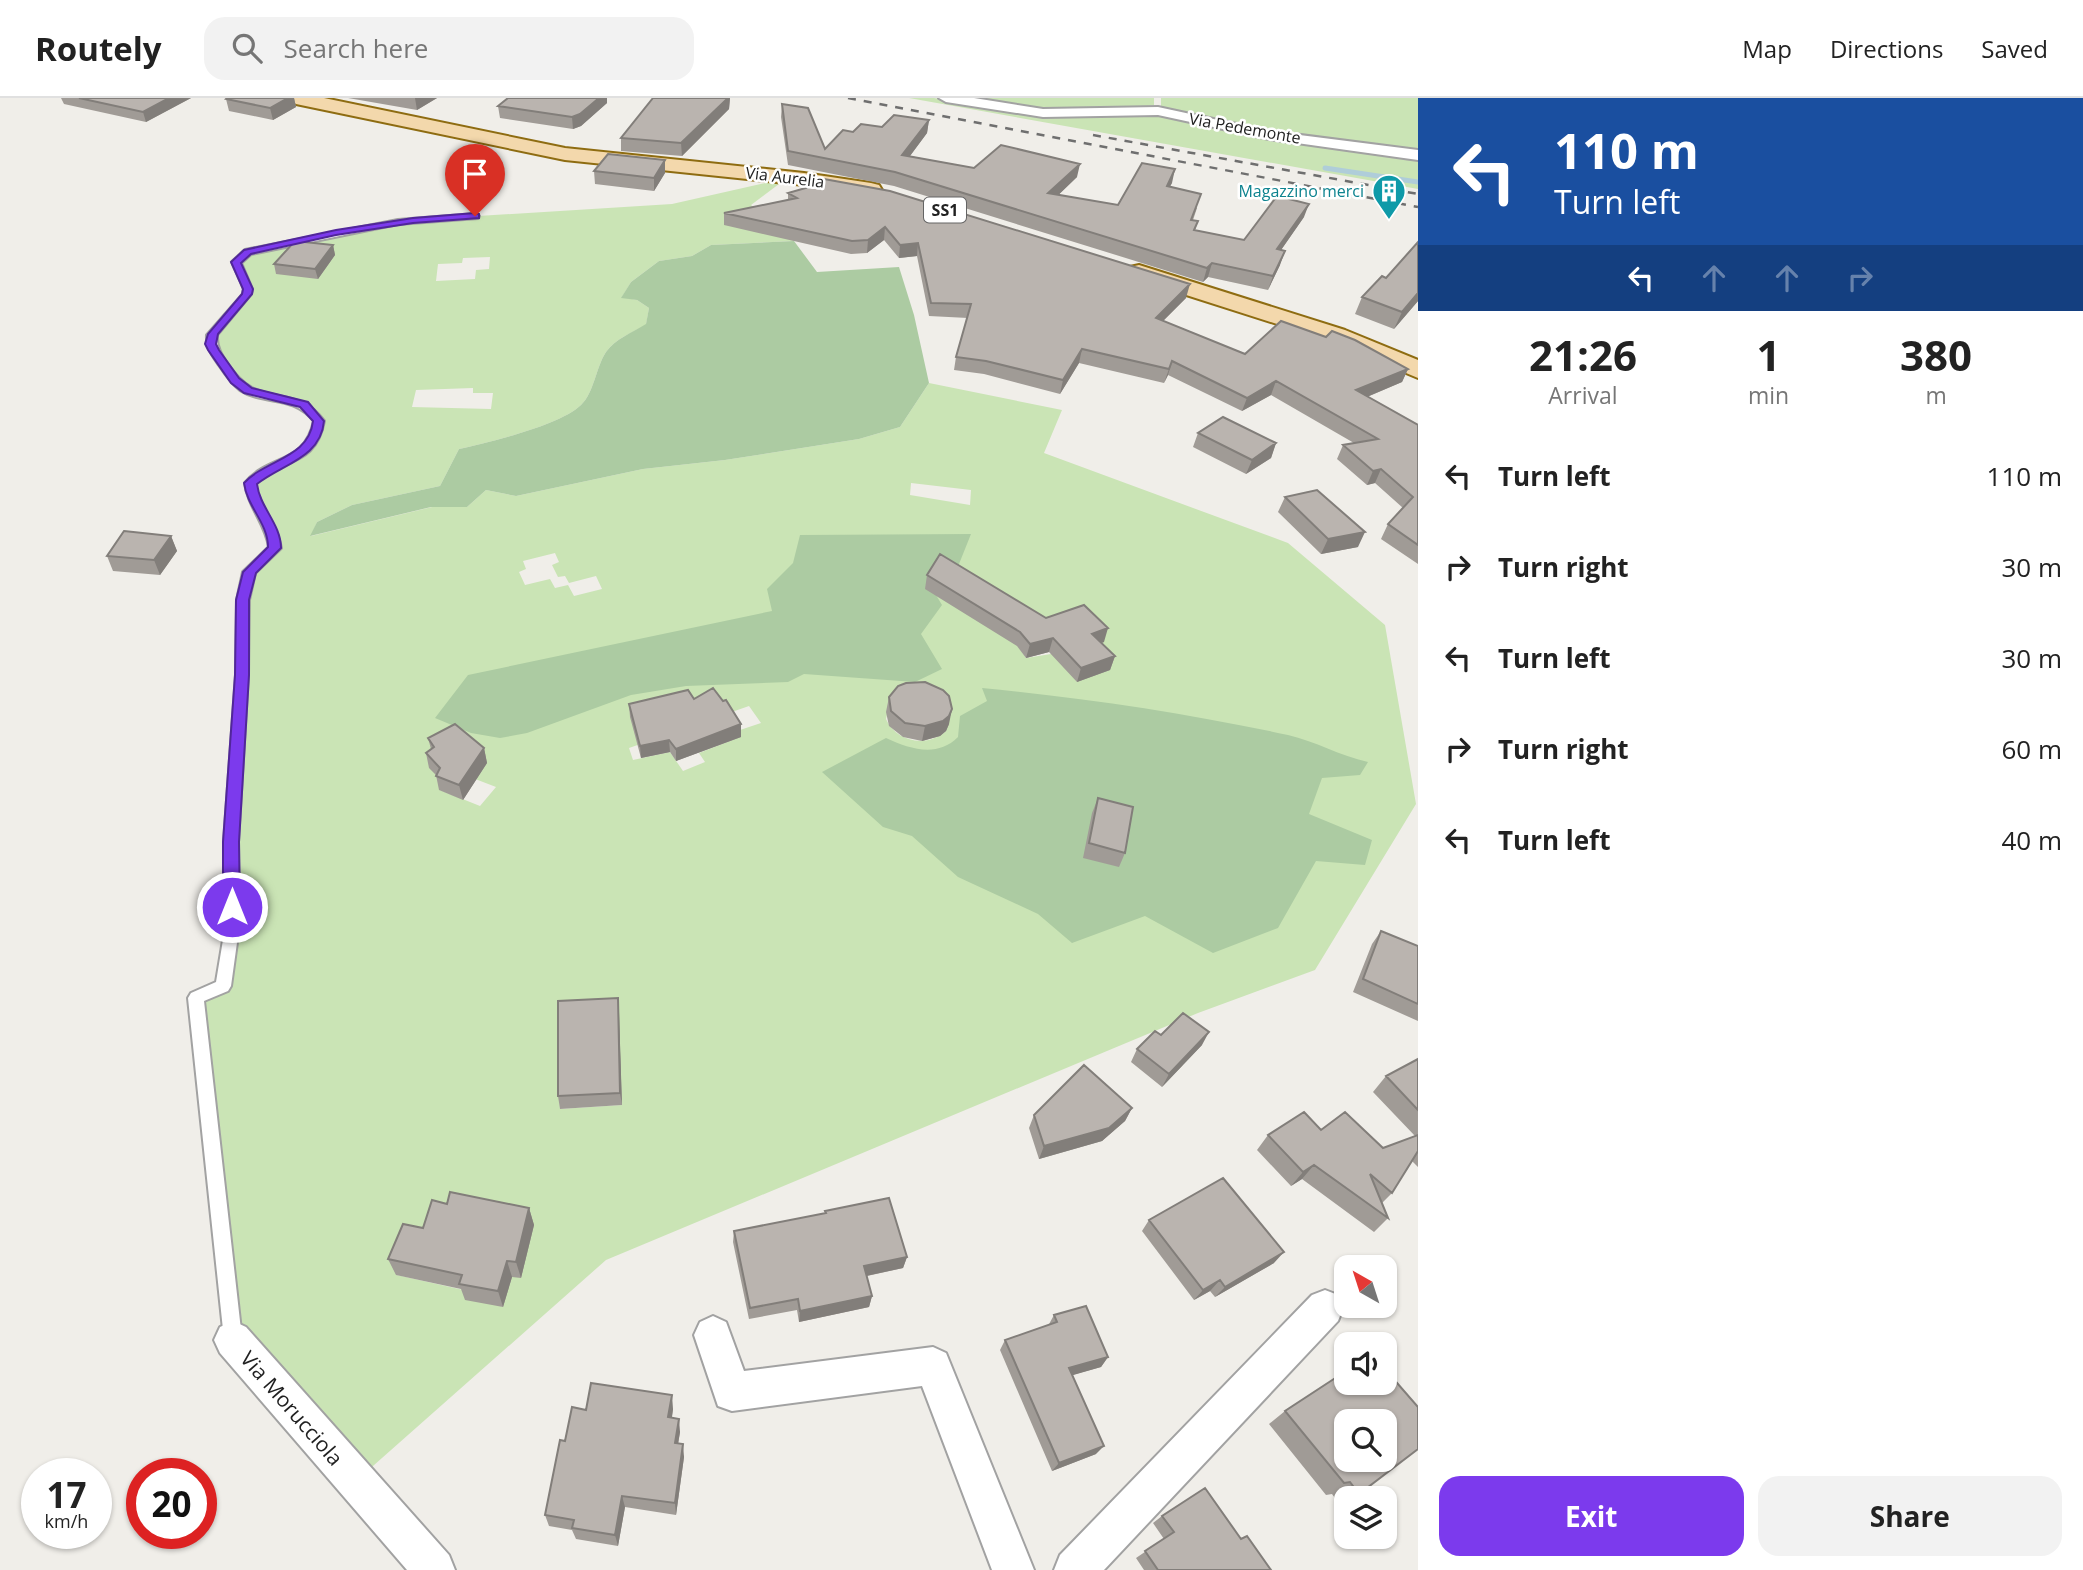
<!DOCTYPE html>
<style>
:root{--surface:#fff;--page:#f2f2f2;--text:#222;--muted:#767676;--line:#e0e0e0;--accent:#7c3aed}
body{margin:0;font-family:"Open Sans",sans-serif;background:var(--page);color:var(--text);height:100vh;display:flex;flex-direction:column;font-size:26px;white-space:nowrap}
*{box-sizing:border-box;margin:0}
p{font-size:23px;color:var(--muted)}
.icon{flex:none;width:38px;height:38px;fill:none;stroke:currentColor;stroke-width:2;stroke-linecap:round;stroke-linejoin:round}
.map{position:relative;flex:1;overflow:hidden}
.panel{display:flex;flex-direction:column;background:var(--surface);width:665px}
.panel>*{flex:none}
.guide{background:#1a4fa0;color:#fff;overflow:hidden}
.needle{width:46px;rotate:321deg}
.controls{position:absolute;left:1334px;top:1157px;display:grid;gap:14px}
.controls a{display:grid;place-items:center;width:63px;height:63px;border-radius:14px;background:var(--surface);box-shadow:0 2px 5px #0004;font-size:35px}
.speed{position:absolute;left:21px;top:1360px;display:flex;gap:14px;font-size:35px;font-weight:700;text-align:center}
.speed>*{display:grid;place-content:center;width:91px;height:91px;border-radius:50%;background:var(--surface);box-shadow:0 2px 5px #0004;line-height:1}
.speed small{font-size:18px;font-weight:400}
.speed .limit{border:10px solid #d22;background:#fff;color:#111}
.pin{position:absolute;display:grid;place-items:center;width:60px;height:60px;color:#fff;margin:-72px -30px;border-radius:50% 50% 50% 0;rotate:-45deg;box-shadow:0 0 7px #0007}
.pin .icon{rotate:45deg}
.me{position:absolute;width:77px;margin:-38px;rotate:0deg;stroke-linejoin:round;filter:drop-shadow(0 0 5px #0008)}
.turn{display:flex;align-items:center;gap:24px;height:147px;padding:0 21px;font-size:32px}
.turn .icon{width:91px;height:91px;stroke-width:2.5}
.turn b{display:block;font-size:49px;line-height:60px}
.lanes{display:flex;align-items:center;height:66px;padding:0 21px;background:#0003;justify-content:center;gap:35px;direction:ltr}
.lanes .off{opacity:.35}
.eta{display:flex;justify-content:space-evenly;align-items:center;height:119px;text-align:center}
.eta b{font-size:42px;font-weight:700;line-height:49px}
.button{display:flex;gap:14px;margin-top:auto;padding:14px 21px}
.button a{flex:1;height:80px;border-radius:21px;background:var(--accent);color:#fff;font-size:28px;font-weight:700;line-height:80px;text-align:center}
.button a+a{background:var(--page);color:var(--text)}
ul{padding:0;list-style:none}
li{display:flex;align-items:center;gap:21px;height:91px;padding:0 21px}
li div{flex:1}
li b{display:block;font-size:26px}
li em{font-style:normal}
header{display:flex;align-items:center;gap:42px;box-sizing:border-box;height:98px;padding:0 35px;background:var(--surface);border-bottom:2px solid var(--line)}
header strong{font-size:33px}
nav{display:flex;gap:38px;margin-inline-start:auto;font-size:24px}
.search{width:490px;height:63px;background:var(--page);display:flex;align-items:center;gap:18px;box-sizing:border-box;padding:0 24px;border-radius:21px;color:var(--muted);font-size:26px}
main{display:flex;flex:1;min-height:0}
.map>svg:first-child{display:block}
.grass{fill:#cae4b5;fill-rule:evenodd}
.forest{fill:#accba2}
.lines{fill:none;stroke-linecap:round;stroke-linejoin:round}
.stream{stroke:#afcdd9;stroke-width:5}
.lane-casing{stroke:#a2a2a2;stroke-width:4}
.street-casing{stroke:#a2a2a2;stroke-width:4}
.primary-casing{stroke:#8e6c11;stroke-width:4}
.lane{fill:#fff;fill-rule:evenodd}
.street{fill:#fff;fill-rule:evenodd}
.primary{fill:#f3d8ac;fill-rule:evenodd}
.rail{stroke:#6f6f6f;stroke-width:2.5;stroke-dasharray:8 8;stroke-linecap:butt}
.wall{fill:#a09b96}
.shaded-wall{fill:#827e7a}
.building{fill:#bab4af;stroke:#827e7a;stroke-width:2;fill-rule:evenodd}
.route{fill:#7c3aed;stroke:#51269a;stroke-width:2}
.labels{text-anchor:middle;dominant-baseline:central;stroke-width:5;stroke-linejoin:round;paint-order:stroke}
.far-street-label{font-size:16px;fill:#212121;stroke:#fff}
.far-culture-label{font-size:16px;fill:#0d838f;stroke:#fff;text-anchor:end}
.shield{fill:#fff;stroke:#646464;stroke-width:2}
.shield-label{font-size:16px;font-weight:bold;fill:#212121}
.near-street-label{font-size:21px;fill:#212121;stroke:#fff}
</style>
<header>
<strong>Routely</strong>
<div class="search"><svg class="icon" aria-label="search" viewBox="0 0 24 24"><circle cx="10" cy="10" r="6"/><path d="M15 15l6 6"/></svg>Search here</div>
<nav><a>Map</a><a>Directions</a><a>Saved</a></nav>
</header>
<main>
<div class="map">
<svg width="1418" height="1472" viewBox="0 0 1418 1472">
<rect width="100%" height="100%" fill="#f0eee9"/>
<path class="grass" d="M909,0h25l89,16 136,-1 259,44v32z
M960,0h194v7c-65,13 -130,3 -194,-7z
M1161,0h257v56l-149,-20 -108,-23z
M779,82l4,1 -32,24 43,36 -83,4 -19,11 -33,5 -28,21 -9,15 15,3 12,8 -3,17c-13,7 -31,14 -40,27 -10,15 -12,41 -25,53 -22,21 -92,37 -122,44l-19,37 -88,19 -35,17 -6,14 121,-29h35l19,-17 30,6 127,-27 82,-9 134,-21 41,-12 29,-44 133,27 -18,43 244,90 97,82 31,179 -101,166 -117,43 -592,247 -250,221 -123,-141 -37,-342 27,-12 26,-414 26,-24 -23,-68 59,-36 8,-23 -15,-17 -56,-14 -34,-40 -2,-15 35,-41 -11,-32 5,-7 172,-35 259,-16zM490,159l-1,12 -13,1 -1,9 -39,2 2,-17 24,-1 1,-5zM473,290v5h20l-2,16 -79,-2 4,-17zM911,385l60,7 -1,15 -60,-10zM555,455l4,9 -7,3 6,12 7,-1 4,7 27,-7 6,13 -28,7 -6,-11 -13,3 -5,-9 -25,6 -6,-13 7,-3 -3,-8zM1015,544l73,6 -62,10zM749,608l12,17 -24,8 3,6 -41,16 6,9 -22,9 -13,-19 -37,8 -4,-12zM889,608l57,25c-19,17 -50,11 -60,-12zM470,679l26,10 -16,19 -40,-16 3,-7zM559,996l63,11 -62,4zM410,1143l93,66 -35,-16 -71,-16z"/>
<path class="forest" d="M794,143l23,31 82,-5 15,48 15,68 -29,44 -41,12 -134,21 -82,9 -127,27 -30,-6 -19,17h-36l-121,29 7,-14 35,-17 88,-19 19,-37c30,-7 100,-23 122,-44 13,-12 15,-38 25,-53 9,-13 27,-20 40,-28l3,-16 -12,-8 -16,-2 10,-16 28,-21 33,-5 19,-11z
M971,436l-18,45 -17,16 6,10 -21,29 21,35 -27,13 -111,-8 -16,8 -102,4 -55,9 -104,38 -27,5 -29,-5 -36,-15 33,-43 304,-64 -5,-22 26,-26 7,-28z
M982,590c103,10 204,25 306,47 27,6 52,21 80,27l-8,13 -38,3 -13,36 63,26 -7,25 -49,-4 -38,67 -65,25 -68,-37 -73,27 -34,-29 -80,-37 -46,-41 -29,-9 -61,-55 64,-34c24,11 51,20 72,-1l2,-21 27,-15z"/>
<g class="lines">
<path class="stream" d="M1325,70l93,14"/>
<defs>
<path id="lane" d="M475,116l4,2 -1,2 -80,6 -147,30 -10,9 11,26 -1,5 -34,41c-1,12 5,21 11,30 7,9 14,18 24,23 28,13 50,4 72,33 -9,47 -41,35 -69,63 4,23 22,40 26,64l-26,25 -6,27 -1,75 -10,167 1,86 -8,58 -3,5 -24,10 38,338 -2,7 -7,2 -7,-2 -2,-7 -36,-341 3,-5 25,-11 9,-54 -1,-86 12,-167 1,-75 6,-28 26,-25c-3,-23 -21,-40 -24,-64 24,-29 60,-18 69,-62 -22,-27 -49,-15 -74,-31 -9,-7 -15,-16 -21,-25 -7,-10 -13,-18 -12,-30l36,-41 1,-5 -12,-27 13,-12 153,-30z"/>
<path id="street" d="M939,0h35l69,11 115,-2 111,24 149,19v10l-149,-21 -111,-24 -115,2 -97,-15z
M1325,1192l13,5 5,13 -5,13 -234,249h-50l6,-15 252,-260z
M713,1218l13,6 18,49 189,-24 13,6 88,217h-42l-70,-184 -190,25 -14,-5 -24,-71 6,-13z
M233,1223l13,6 203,228 6,15h-48l-187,-217 -6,-13 6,-13z"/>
<path id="primary" d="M286,0h38l241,50 239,25 67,10 8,2 3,5 -3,5 -8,2 -67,-12 -239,-25 -269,-56z
M1139,167l206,65 73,30v18l-91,-38 -197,-63 -3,-5 3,-5z"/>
</defs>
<use href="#lane" class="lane-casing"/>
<use href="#street" class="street-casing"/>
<use href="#primary" class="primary-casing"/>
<use href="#lane" class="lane"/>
<use href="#street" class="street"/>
<use href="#primary" class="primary"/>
<path class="rail" d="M848,0l570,109
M1093,37l325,59"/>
</g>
<path class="wall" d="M61,0h130l-45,24 -82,-18z
M227,0h67l2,9 -23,13 -44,-9 -3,-12z
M348,0h89l-20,12z
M508,0h99v5l-26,23 -8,3 -73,-11 -2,-12z
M653,0h77l-1,11 -47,47 -61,-5v-13z
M782,6l43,45 28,-17 76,-12 -2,13 -17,23 64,12 103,9 -19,18 60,10 54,-22 -2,3 27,22 -4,12 5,1 -3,9 49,10 60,-23 -23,33 -1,15 -12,25 -60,-13 -5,5 -309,-96 -106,-21 -7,-48z
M665,62v13l-11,18 -59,-7 -1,-13z
M819,82l367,118 -23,23 82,33 163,15 -6,13 -35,15 51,28v139l-37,-25 7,-15 15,-16 -28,-25 -8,2 -30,-26 6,-14 11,-2 -83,-48 -29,16 -74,-36 -4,8 -85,-20 -19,31 -76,-20 -30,-4 2,-13 12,-39 -39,-2 -12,-60 -18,2 -15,-18 -17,13 -16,1 -127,-29v-12l64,-13v-7l30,-9z
M1418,144v59l-24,28 -39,-15 7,-17 24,-19z
M333,147l2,10 -17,24 -42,-5 -2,-10z
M1198,335l78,10 -5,15 -25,16 -53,-27z
M1285,399l73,50 -37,7 -43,-42z
M171,438l6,15 -17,24 -47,-4 -6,-15z
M927,477l119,43 58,24 -3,1 14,13 -5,14 -33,12 -28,-30 -23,6 -9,-12 -92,-57z
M889,599l60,27 -3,7 -6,5 -18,5 -19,-4 -14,-11 -3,-14z
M694,601l47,38 -65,24 -6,-9 -29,6 -11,-41 -1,-13z
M428,640l56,10 3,15 -24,37 -24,-10 -3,-15 -7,-7 -3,-15 5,-4z
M1098,700l27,55 -6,14 -36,-9 9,-45z
M1381,833l37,15v75l-65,-29 19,-48z
M618,900l4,107 -62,4 -2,-13z
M1161,937l41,10 -40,42 -31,-25 6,-13z
M1418,961v108l-6,-6 -20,32 -10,10 6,15 -14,14 -72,-53 -11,7 -34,-36 11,-15 53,-5 62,18 32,-12 -42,-44 13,-16z
M1132,1010l-7,13 -23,20 -63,18 -10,-31 5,-13z
M447,1106l82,4 5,17 -13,53 -9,-1 -9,30 -38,-7 -4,-11 -65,-14 -8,-16 35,-31z
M825,1113l82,46 -4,11 -36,8 5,20 -3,11 -70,15 -2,-12 -48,9 -16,-77 1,-11 91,-18z
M1149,1122l125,43 -59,34 -5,-6 -16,9 -52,-69z
M1054,1217l54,42 -7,10 -29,8 24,79 -44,17 -52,-121 5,-10 43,-14z
M1346,1273l13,123 -7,4h-6v4l-6,3 -8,-11 -6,1 -57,-71 16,-13z
M673,1311l-1,8 8,15 -2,12 6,13 -8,58 -51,-8 -7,39 -42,-7 -4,-9 -23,-4 -4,-11 20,-74 21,-31z
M1162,1418l79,23 30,31h-127l-8,-12 28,-19 -11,-16z"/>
<path class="shaded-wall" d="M169,0h22l-45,24 -3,-10z
M288,0h6l2,9 -23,13 -3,-12z
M415,0h22l-20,12z
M599,0h8v5l-26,23 -8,3 -1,-12z
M728,0h2l-1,11 -47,47 -1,-13z
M929,22l-2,13 -26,35 1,-13z
M665,62v13l-11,18v-13z
M1080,66l-3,13 -31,30 2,-14z
M1175,71l-3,14 -9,16 4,-13z
M1309,106l-5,13 -32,46 5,-14z
M885,129l-1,13 -17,13 1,-13z
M918,145l-1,13 -18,2 1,-13z
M333,147l2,10 -17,24 -3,-10z
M1285,153l-5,14 -12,25 5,-14z
M1212,165l-4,14 -5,5 4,-14z
M1190,186l-4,14 -34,34 4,-14z
M1418,195v8l-24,28 8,-17z
M1082,251l-3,14 -19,31 3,-14z
M1172,263l-4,14 -4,8 5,-14z
M1408,271l-6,13 -52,22 6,-14z
M1276,283l-5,14 -29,16 5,-13z
M1276,345l-5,15 -25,16 6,-14z
M1381,371l-6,14 -8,2 6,-14z
M1365,434l-7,15 -37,7 7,-15z
M171,438l6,15 -17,24 -6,-15z
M1108,530l-4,14 -16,6 4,-14z
M1053,540l-4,14 -23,6 4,-14z
M1115,558l-5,14 -33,12 4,-14z
M952,611l-3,15 -3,7 -6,5 -18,5 3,-15z
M741,626v13l-65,24v-12z
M669,642l1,12 -29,6 -1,-12z
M484,650l3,15 -24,37 -4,-15z
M618,900l1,14 3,93 -2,-12z
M1209,934l-7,13 -40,42 7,-13z
M1132,1010l-7,13 -23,20 -63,18 5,-13z
M1314,1067l-12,14 -11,7 12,-14z
M529,1110l5,17 -13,53 -5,-16z
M1284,1154l-10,11 -59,34 10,-10z
M907,1159l-4,11 -42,9 3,-11z
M507,1163l5,16 -9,30 -5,-16z
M1220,1182l-10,11 -16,9 9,-10z
M872,1198l-3,11 -70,15 1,-11z
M1108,1259l-7,10 -38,11 6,-10z
M672,1297l1,14 -3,21 -2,-13z
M679,1321l1,13 -4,24 -1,-13z
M683,1346l1,13 -8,58 -1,-12z
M1104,1348l-8,8 -44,17 7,-8z
M622,1398l3,11 -7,39 -3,-11z"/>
<path class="building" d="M79,0h90l-26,14z
M227,0h61l-18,10 -44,-9z
M508,0h91l-19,16 -8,3 -74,-11z
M653,0h75l-47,45 -60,-5z
M782,6l26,4 17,41 18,-19 10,2 8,-8 21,3 12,-12 35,5 -27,35 72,13 27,-23 79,19 -32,29 70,12 24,-42 33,6 -8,17 34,8 -10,26 7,1 -4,9 50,10 33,-44 32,8 -32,45 8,2 -12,25 -61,-13 -5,5 -312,-96 -107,-21z
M608,56l57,6 -11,18 -60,-7z
M824,81l66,12 300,93 -34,34 89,36 36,-33 45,16 6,-6 23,9 53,29 -52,21 62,35v120l-30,-21 25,-27 -32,-28 -8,2 -30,-26 35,-6 -102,-58 -29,17 -75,-37 -3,8 -87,-20 -19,31 -77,-19 -30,-4 15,-53 -40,-1 -13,-60 -18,2 -15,-18 -17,13 -16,1 -128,-28 73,-15 -9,-5 35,-10 -4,-3z
M295,143l38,4 -18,24 -41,-5z
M1418,144v51l-16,19 -40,-15 20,-21 4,2z
M1223,319l53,26 -24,17 -54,-27z
M1317,392l48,42 -37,7 -43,-42z
M124,433l47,5 -17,24 -47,-4z
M940,456l106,64 38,-13 24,23 -16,6 23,22 -34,12 -28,-30 -23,6 -10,-12 -93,-57z
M925,584l18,8 6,6 3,13 -3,7 -6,5 -18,5 -20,-3 -14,-12 -2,-14 9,-11 8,-3z
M713,590l10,13 3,-1 15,24 -65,25 -7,-9 -29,6 -11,-42 59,-14 6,9z
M455,626l29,24 -25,37 -23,-9 4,-8 -14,-15 8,-6 -6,-9z
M1098,700l35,9 -8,46 -36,-10z
M1381,833l37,15v58l-55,-25z
M618,900l2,95 -62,3v-95z
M1183,915l26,19 -40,42 -32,-25 18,-18 6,4z
M1418,961v51l-32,-34z
M1084,967l48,43 -23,20 -65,18 -10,-31z
M1304,1014l17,18 24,-18 38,36 35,-13v16l-26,42 -22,-19 18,44 -74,-53 -11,7 -35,-37z
M1223,1080l61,74 -59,35 -5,-7 -17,10 -54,-70z
M450,1094l79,16 -13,54 -9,-1 -9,30 -39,-7 3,-9 -74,-16 15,-35 20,4 9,-28 15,4z
M889,1100l18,59 -43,9 8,30 -72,15 -2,-12 -48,9 -16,-77 92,-18 -1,-2z
M1086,1208l22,51 -39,11 35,78 -45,17 -54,-123 52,-18 -3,-7z
M1384,1270l34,39v42l-59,45 -9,-12 -6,1 -59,-72 61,-40v11h38zM1346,1323h38v39h-38z
M591,1285l81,12 -4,22 11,2 -4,24 8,1 -8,59 -53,-7 -7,39 -43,-7 2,-8 -29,-5 15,-75 5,1 7,-34 14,3z
M1205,1390l36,51 6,-3 24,34h-113l-13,-19 29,-19 -12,-16z"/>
<path class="route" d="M475,115l4,1v4l-66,5 -77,12 -85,19 -10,9 12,26 -1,5 -34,40 -2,10 3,6 20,28 13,10 56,14 16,19c-3,37 -42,43 -67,63 3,24 24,40 24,64l-25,25 -7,27v75l-10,167 1,65 -2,5h-12l-3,-5v-65l12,-167 1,-75 7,-28 25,-25c0,-24 -21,-40 -24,-64 22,-24 65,-25 69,-62l-13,-14 -56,-14 -13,-10 -23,-33 -3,-6 3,-10 34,-40 1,-5 -12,-27 13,-12 92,-20 77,-12z"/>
<defs>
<symbol id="building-pin" viewBox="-11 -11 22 30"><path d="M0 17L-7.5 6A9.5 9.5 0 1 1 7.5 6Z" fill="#0f9aa8" stroke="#fff"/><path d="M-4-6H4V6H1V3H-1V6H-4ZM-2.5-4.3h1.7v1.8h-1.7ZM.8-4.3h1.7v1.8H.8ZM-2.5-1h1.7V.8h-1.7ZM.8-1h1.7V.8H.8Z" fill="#fff"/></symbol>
</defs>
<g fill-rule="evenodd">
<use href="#building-pin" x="1370" y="74" width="38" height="52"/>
</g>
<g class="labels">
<g class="far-street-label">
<text transform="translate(1245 30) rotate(10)">Via Pedemonte</text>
<text transform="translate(785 79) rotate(7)">Via Aurelia</text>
</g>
<g class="far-culture-label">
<text x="1364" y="93">Magazzino merci</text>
</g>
<rect class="shield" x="924" y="99.5" width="42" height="25" rx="5"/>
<g class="shield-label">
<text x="945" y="112">SS1</text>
</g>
<g class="near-street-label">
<text transform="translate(292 1310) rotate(49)">Via Morucciola</text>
</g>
</g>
</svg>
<div class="controls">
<a><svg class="needle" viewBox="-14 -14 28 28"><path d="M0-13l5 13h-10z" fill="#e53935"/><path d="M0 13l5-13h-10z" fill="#767676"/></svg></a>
<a><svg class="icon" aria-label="sound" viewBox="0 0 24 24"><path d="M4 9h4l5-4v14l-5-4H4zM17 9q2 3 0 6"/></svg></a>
<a><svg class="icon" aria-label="search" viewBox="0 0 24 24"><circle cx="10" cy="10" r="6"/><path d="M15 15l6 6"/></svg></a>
<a><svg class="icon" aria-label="layers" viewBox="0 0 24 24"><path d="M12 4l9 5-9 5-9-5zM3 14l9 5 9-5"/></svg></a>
</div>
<div class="speed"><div>17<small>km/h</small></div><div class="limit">20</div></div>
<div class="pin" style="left:475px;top:118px;background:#d93025"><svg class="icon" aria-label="arrive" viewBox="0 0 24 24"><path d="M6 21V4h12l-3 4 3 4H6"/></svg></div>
<svg class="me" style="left:232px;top:809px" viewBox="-20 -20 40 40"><circle r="17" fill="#7c3aed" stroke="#fff" stroke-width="3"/><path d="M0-11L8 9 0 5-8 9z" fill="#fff"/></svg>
</div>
<section class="panel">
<div class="guide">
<div class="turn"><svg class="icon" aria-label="left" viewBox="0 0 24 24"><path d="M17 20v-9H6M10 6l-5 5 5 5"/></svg><div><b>110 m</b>Turn left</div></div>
<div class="lanes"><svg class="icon" aria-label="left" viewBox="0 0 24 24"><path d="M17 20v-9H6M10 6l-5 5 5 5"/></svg><svg class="icon off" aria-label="ahead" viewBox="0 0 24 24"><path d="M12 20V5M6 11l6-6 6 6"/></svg><svg class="icon off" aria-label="ahead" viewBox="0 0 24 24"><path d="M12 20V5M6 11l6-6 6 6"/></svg><svg class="icon off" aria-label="right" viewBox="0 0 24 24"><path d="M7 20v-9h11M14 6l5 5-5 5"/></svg></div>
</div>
<div class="eta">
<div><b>21:26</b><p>Arrival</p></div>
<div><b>1</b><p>min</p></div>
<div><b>380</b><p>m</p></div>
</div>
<ul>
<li><svg class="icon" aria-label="left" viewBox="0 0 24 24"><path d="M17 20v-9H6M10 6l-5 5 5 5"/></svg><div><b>Turn left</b></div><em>110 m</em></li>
<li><svg class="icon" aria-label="right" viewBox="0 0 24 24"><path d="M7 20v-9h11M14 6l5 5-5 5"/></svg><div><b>Turn right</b></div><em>30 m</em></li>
<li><svg class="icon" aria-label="left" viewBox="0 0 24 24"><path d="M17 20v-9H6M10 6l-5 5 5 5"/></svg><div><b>Turn left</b></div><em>30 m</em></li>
<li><svg class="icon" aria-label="right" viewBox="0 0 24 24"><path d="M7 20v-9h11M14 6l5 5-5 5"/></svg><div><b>Turn right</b></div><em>60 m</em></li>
<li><svg class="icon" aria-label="left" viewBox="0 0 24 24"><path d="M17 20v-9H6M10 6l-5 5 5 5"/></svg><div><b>Turn left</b></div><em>40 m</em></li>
</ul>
<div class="button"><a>Exit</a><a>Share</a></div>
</section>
</main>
